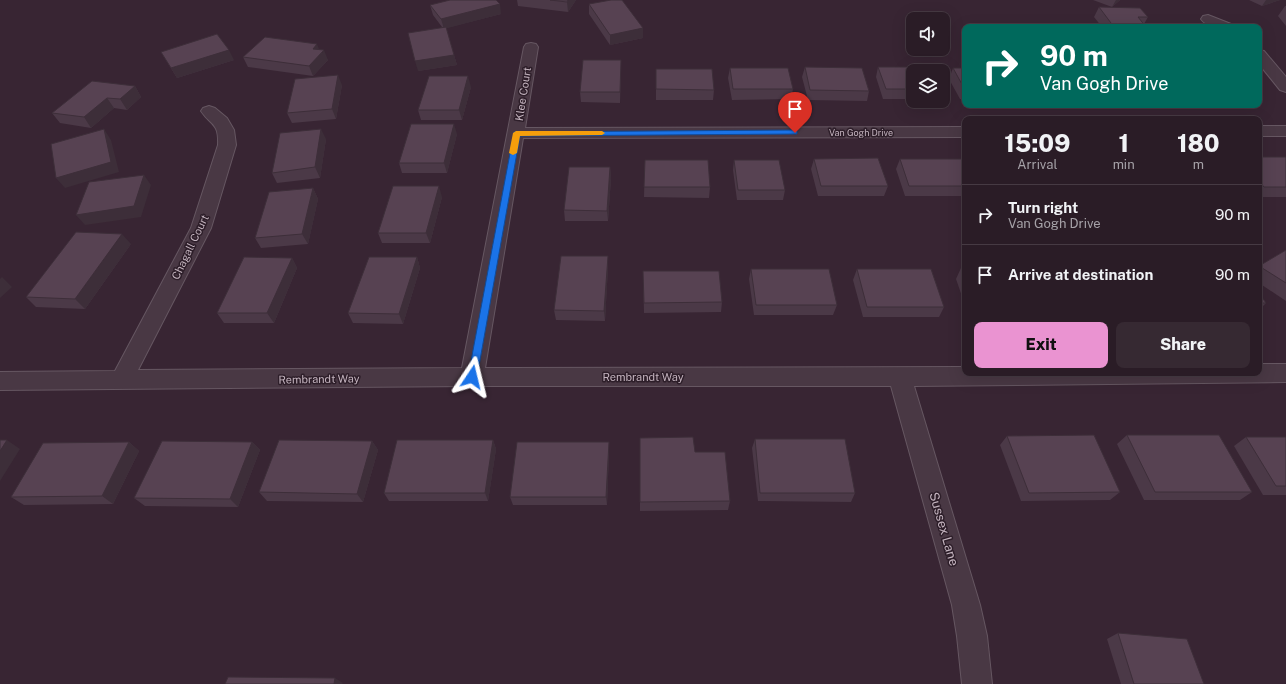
<!DOCTYPE html>
<style>
:root{--surface:#2a1c26;--page:#362932;--text:#f1f3f6;--muted:#a5a1a7;--line:#463a43;--accent:#ea93d1}
body{margin:0;font-family:"Public Sans",sans-serif;background:var(--page);color:var(--text);height:100vh;display:flex;flex-direction:column;font-size:15px;white-space:nowrap}
*{box-sizing:border-box;margin:0}
p{font-size:13px;color:var(--muted)}
.icon{flex:none;width:22px;height:22px;fill:none;stroke:currentColor;stroke-width:2;stroke-linecap:round;stroke-linejoin:round}
.map{position:relative;flex:1;overflow:hidden}
.details{position:absolute;left:962px;top:116px;width:300px;height:260px;display:flex;flex-direction:column;background:var(--surface);border-radius:8px;box-shadow:0 4px 16px #0002,0 0 0 1px var(--line)}
.details>*{flex:none}
.top-card{position:absolute;left:962px;top:24px;width:300px;height:84px;border-radius:8px;box-shadow:0 4px 16px #0002,0 0 0 1px var(--line);background:#00695c;color:#fff;overflow:hidden}
.tools{position:absolute;left:906px;top:12px;display:grid;gap:8px}
.tools a{display:grid;place-items:center;width:44px;height:44px;border-radius:8px;background:var(--surface);box-shadow:0 4px 16px #0002,0 0 0 1px var(--line);font-size:20px}
.pin{position:absolute;display:grid;place-items:center;width:34px;height:34px;color:#fff;margin:-41px -17px;border-radius:50% 50% 50% 0;rotate:-45deg;box-shadow:0 0 4px #0007}
.pin .icon{rotate:45deg}
.me{position:absolute;width:44px;margin:-22px;rotate:10deg;stroke-linejoin:round;filter:drop-shadow(0 0 3px #0008)}
.turn{display:flex;align-items:center;gap:14px;height:84px;padding:0 12px;font-size:18px}
.turn .icon{width:52px;height:52px;stroke-width:2.5}
.turn b{display:block;font-size:28px;line-height:34px}
.eta{display:flex;justify-content:space-evenly;align-items:center;height:68px;text-align:center}
.eta b{font-size:24px;font-weight:800;line-height:28px}
.primary-button{display:flex;gap:8px;margin-top:auto;padding:8px 12px}
.primary-button a{flex:1;height:46px;border-radius:8px;background:var(--accent);color:#111;font-size:16px;font-weight:800;line-height:46px;text-align:center}
.primary-button a+a{background:var(--page);color:var(--text)}
ul{padding:0;list-style:none}
li{display:flex;align-items:center;gap:12px;height:60px;padding:0 12px;border-top:1px solid var(--line)}
li div{flex:1}
li b{display:block;font-size:15px}
li em{font-style:normal}
.map>svg:first-child{display:block}
.lines{fill:none;stroke-linecap:round;stroke-linejoin:round}
.minor-casing{stroke:#665762;stroke-width:2}
.minor{fill:#493844;fill-rule:evenodd}
.wall{fill:#4b3947}
.shaded-wall{fill:#3d2e39}
.building{fill:#574252;stroke:#3d2e39}
.route{fill:#1a73e8;stroke:#114b97}
.slow{fill:#f59e0b}
.labels{text-anchor:middle;dominant-baseline:central;stroke-width:3;stroke-linejoin:round;paint-order:stroke}
.far-street-label{font-size:9px;fill:#c4b4bf;stroke:#2d1e29}
.street-label{font-size:11px;fill:#c4b4bf;stroke:#2d1e29}
.near-street-label{font-size:13px;fill:#c4b4bf;stroke:#2d1e29}
</style>
<div class="map">
<svg width="1286" height="684" viewBox="0 0 1286 684">
<rect width="100%" height="100%" fill="#382533"/>
<g class="lines">
<defs>
<path id="minor" d="M1208,15l23,9 2,3c-10,0 -25,2 -32,-8l2,-3z
M531,43l5,1 2,3 -13,81 440,-1v10l-442,1 -38,230 480,-1v6h294v-9h27v18l-372,4 66,219 7,31 5,48h-30l-5,-48 -5,-31 -61,-219h-419l-472,4v-18l115,-1 76,-143 27,-83c1,-23 -7,-19 -17,-34l2,-3 6,-2 6,2 12,10 7,12 2,15 -25,83 -73,142 324,-2 62,-321 2,-3z
M1259,50l5,1 22,26v15l-6,-2 -21,-26z
M1259,126h27v10h-27z"/>
</defs>
<use href="#minor" class="minor-casing"/>
<use href="#minor" class="minor"/>
</g>
<path class="wall" d="M517,0h59l-8,12 -50,-6z
M1093,0h27l-8,7z
M1249,0h31l-18,6z
M589,4l54,34 -33,7 -21,-31z
M430,5l71,9 -55,14 8,27 3,10 -39,6 24,-44 -9,-12z
M1285,6h1v20l-8,-10z
M1099,7l49,10 -4,7 2,3h-44l-8,-10z
M319,50l9,10 -15,16 -65,-9 -5,-10z
M161,52l73,8 -57,18z
M621,60l-1,43 -39,-1 -1,-10z
M805,67l64,24 -2,10 -59,-1 -6,-23z
M878,67l35,4v28h-30l-7,-22z
M730,68l63,21 -2,10 -59,1 -4,-22z
M953,68h12v31h-5l-11,-20z
M656,69l58,21 -1,10h-57z
M943,83l2,5 -2,7z
M342,85l-6,34 -44,4 -5,-10z
M135,86l6,11 -14,13 -13,-2 -23,20 -31,-5 -8,-10z
M471,87l-9,33h-41l-3,-10z
M457,134l-10,39h-45l-3,-10z
M326,139l-6,39 -43,5 -5,-10z
M1259,157h27v40h-27z
M814,159l74,27 -4,10h-66l-7,-27z
M900,159l65,3v34h-60l-9,-27z
M645,160l65,27 -1,11 -65,-1z
M734,160l51,30 -2,10h-46l-4,-30z
M610,167l1,11 -3,43h-43l-1,-11z
M313,188l5,11 -10,45 -47,4 -6,-10z
M442,197l-12,46h-48l-4,-10z
M131,244l-46,65 -49,-2 -10,-10z
M1286,250v51l-27,-18v-17z
M417,257l3,11 -17,56 -50,-1 -5,-10z
M292,258l5,10 -23,55h-50l-7,-10z
M608,267l-3,54 -49,-1 -2,-10z
M961,268h4v37l-9,-26z
M751,269l86,36 -4,10h-79l-5,-36z
M857,269l87,38 -5,10h-76l-10,-37z
M643,271l79,31 -1,10 -77,1z
M1259,293l7,10 -7,7z
M1127,435l125,57 -12,8h-96l-27,-56z
M1007,436l113,56 -10,8 -89,1 -21,-56z
M1246,437h40v58h-23l-29,-49z
M640,438l55,14 35,49 -2,9 -88,1z
M755,439l100,54 -4,9 -93,-1 -6,-53z
M493,440l3,9 -8,52h-99l-5,-8z
M372,441l6,9 -15,52 -96,-1 -8,-9z
M129,442l10,9 -26,53 -89,1 -13,-8z
M252,442l8,8 -22,57 -93,-1 -11,-8z
M609,451l-2,54h-94l-3,-8z
M1118,633l86,51h-83l-14,-45z"/>
<path class="shaded-wall" d="M568,0h8l-8,12 -1,-10z
M1116,0h4l-8,7z
M1266,0h14l-18,6z
M500,4l1,10 -57,15 -3,-10z
M643,28v10l-33,7v-10z
M317,44l4,10 3,-4 4,10 -15,16 -4,-10 4,-17z
M229,50l5,10 -57,18 -6,-10z
M454,55l3,10 -39,6 -3,-10z
M621,60v10l-1,33v-11z
M338,75l4,10 -6,34 -4,-10z
M468,76l3,11 -9,33 -3,-10z
M135,86l6,11 -14,13 -7,-11z
M107,98l7,10 -23,20 -7,-11z
M454,124l3,10 -10,39 -3,-10z
M104,129l7,11 8,32 -54,16 -9,-10z
M321,129l5,10 -6,39 -5,-11z
M610,167l1,11 -3,43 -1,-10z
M144,175l7,10 -10,32 -56,8 -9,-10z
M439,186l3,11 -12,46 -4,-10z
M313,188l5,11 -10,45 -6,-10z
M122,234l9,10 -46,65 -10,-10z
M608,256v11l-3,54 -1,-10z
M417,257l3,11 -17,56 -4,-10z
M292,258l5,10 -23,55 -7,-10z
M2,277l10,10 -12,11v-19z
M7,440l13,9 -20,32v-30z
M493,440l3,9 -8,52 -3,-8z
M372,441l6,9 -15,52 -6,-8z
M129,442l10,9 -26,53 -11,-8z
M252,442l8,8 -22,57 -8,-8z
M609,442v9l-2,54 -1,-8z
M335,678l8,5 -1,1h-8z"/>
<path class="building" d="M450,0h46l4,4 -59,15 -11,-14z
M550,0h18l-1,2z
M611,0h11l21,28 -33,7 -21,-31z
M1099,7l41,1 8,9h-10l8,10h-32z
M446,27l8,28 -39,6 -7,-28z
M217,34l12,16 -58,18 -10,-16z
M265,37l52,7 -4,5 11,1 -15,16 -66,-9z
M583,60h38l-1,32h-40z
M805,67l57,1 7,23 -59,-1z
M878,67h58l1,4h-24v18h-27z
M730,68h58l5,21h-60z
M953,68h12v20h-1z
M656,69h56l2,21 -58,-1z
M338,75l-6,34 -45,4 8,-34z
M429,76h39l-9,34h-41z
M92,81l43,5 -15,13 -13,-1 -23,19 -32,-4z
M943,83l2,5h-2z
M411,124h43l-10,39h-45z
M104,129l7,33 -55,16 -5,-34z
M321,129l-6,38 -43,6 8,-40z
M1259,157h27v30h-22l-5,-6z
M878,158l10,28h-67l-7,-27z
M900,159h63l2,3v24h-56z
M645,160h63l2,27h-66z
M734,160h45l6,30h-47z
M569,167h41l-3,44 -43,-1z
M144,175l-10,31 -58,9 13,-33z
M393,186h46l-13,47h-48z
M313,188l-11,46 -47,4 14,-46z
M76,232l46,2 -47,65 -49,-2z
M1286,250v33l-27,-17z
M561,256h47l-4,55 -50,-1z
M244,257l48,1 -25,55h-50z
M369,257h48l-18,57 -51,-1z
M961,268h4v12z
M751,269h78l8,36h-81z
M857,269h74l13,38h-77z
M643,271h76l3,31 -78,1z
M1259,293l7,10h-7z
M1094,435l26,57 -91,1 -22,-57z
M1127,435h92l33,57h-97z
M693,437l2,15h30l5,49 -90,1v-64z
M1246,437h40v49h-10z
M755,439h90l10,54h-95z
M0,440h7l-7,11z
M279,440l93,1 -15,53 -98,-2z
M397,440h96l-8,53h-101z
M162,441l90,1 -22,57 -96,-1z
M129,442l-27,54 -91,1 32,-54z
M517,442h92l-3,55h-96z
M1118,633l69,6 17,45h-70z
M228,677l107,1 -1,6h-109z"/>
<path class="route" d="M795,130l2,1v3l-277,2 -43,241 -5,4 -3,-1 -1,-3 46,-245z"/>
<path class="slow" d="M516,131h86l3,2 -3,2 -82,1 -3,17 -4,2 -4,-2 4,-20z"/>
<g class="labels">
<g class="far-street-label">
<text x="861" y="132">Van Gogh Drive</text>
</g>
<g class="street-label">
<text transform="translate(523 94) rotate(-81)">Klee Court</text>
<text transform="translate(190 247) rotate(-64)">Chagall Court</text>
<text x="643" y="377">Rembrandt Way</text>
<text transform="translate(319 379) rotate(-1)">Rembrandt Way</text>
</g>
<g class="near-street-label">
<text transform="translate(944 529) rotate(74)">Sussex Lane</text>
</g>
</g>
</svg>
<div class="tools">
<a><svg class="icon" aria-label="sound" viewBox="0 0 24 24"><path d="M4 9h4l5-4v14l-5-4H4zM17 9q2 3 0 6"/></svg></a>
<a><svg class="icon" aria-label="layers" viewBox="0 0 24 24"><path d="M12 4l9 5-9 5-9-5zM3 14l9 5 9-5"/></svg></a>
</div>
<div class="pin" style="left:795px;top:133px;background:#d93025"><svg class="icon" aria-label="arrive" viewBox="0 0 24 24"><path d="M6 21V4h12l-3 4 3 4H6"/></svg></div>
<svg class="me" style="left:472px;top:377px" viewBox="-20 -20 40 40"><path d="M0-17L14 15 0 8-14 15z" fill="#1a73e8" stroke="#fff" stroke-width="4"/></svg>
<div class="top-card">
<div class="turn"><svg class="icon" aria-label="right" viewBox="0 0 24 24"><path d="M7 20v-9h11M14 6l5 5-5 5"/></svg><div><b>90 m</b>Van Gogh Drive</div></div>
</div>
<section class="details">
<div class="eta">
<div><b>15:09</b><p>Arrival</p></div>
<div><b>1</b><p>min</p></div>
<div><b>180</b><p>m</p></div>
</div>
<ul>
<li><svg class="icon" aria-label="right" viewBox="0 0 24 24"><path d="M7 20v-9h11M14 6l5 5-5 5"/></svg><div><b>Turn right</b><p>Van Gogh Drive</p></div><em>90 m</em></li>
<li><svg class="icon" aria-label="arrive" viewBox="0 0 24 24"><path d="M6 21V4h12l-3 4 3 4H6"/></svg><div><b>Arrive at destination</b></div><em>90 m</em></li>
</ul>
<div class="primary-button"><a>Exit</a><a>Share</a></div>
</section>
</div>
